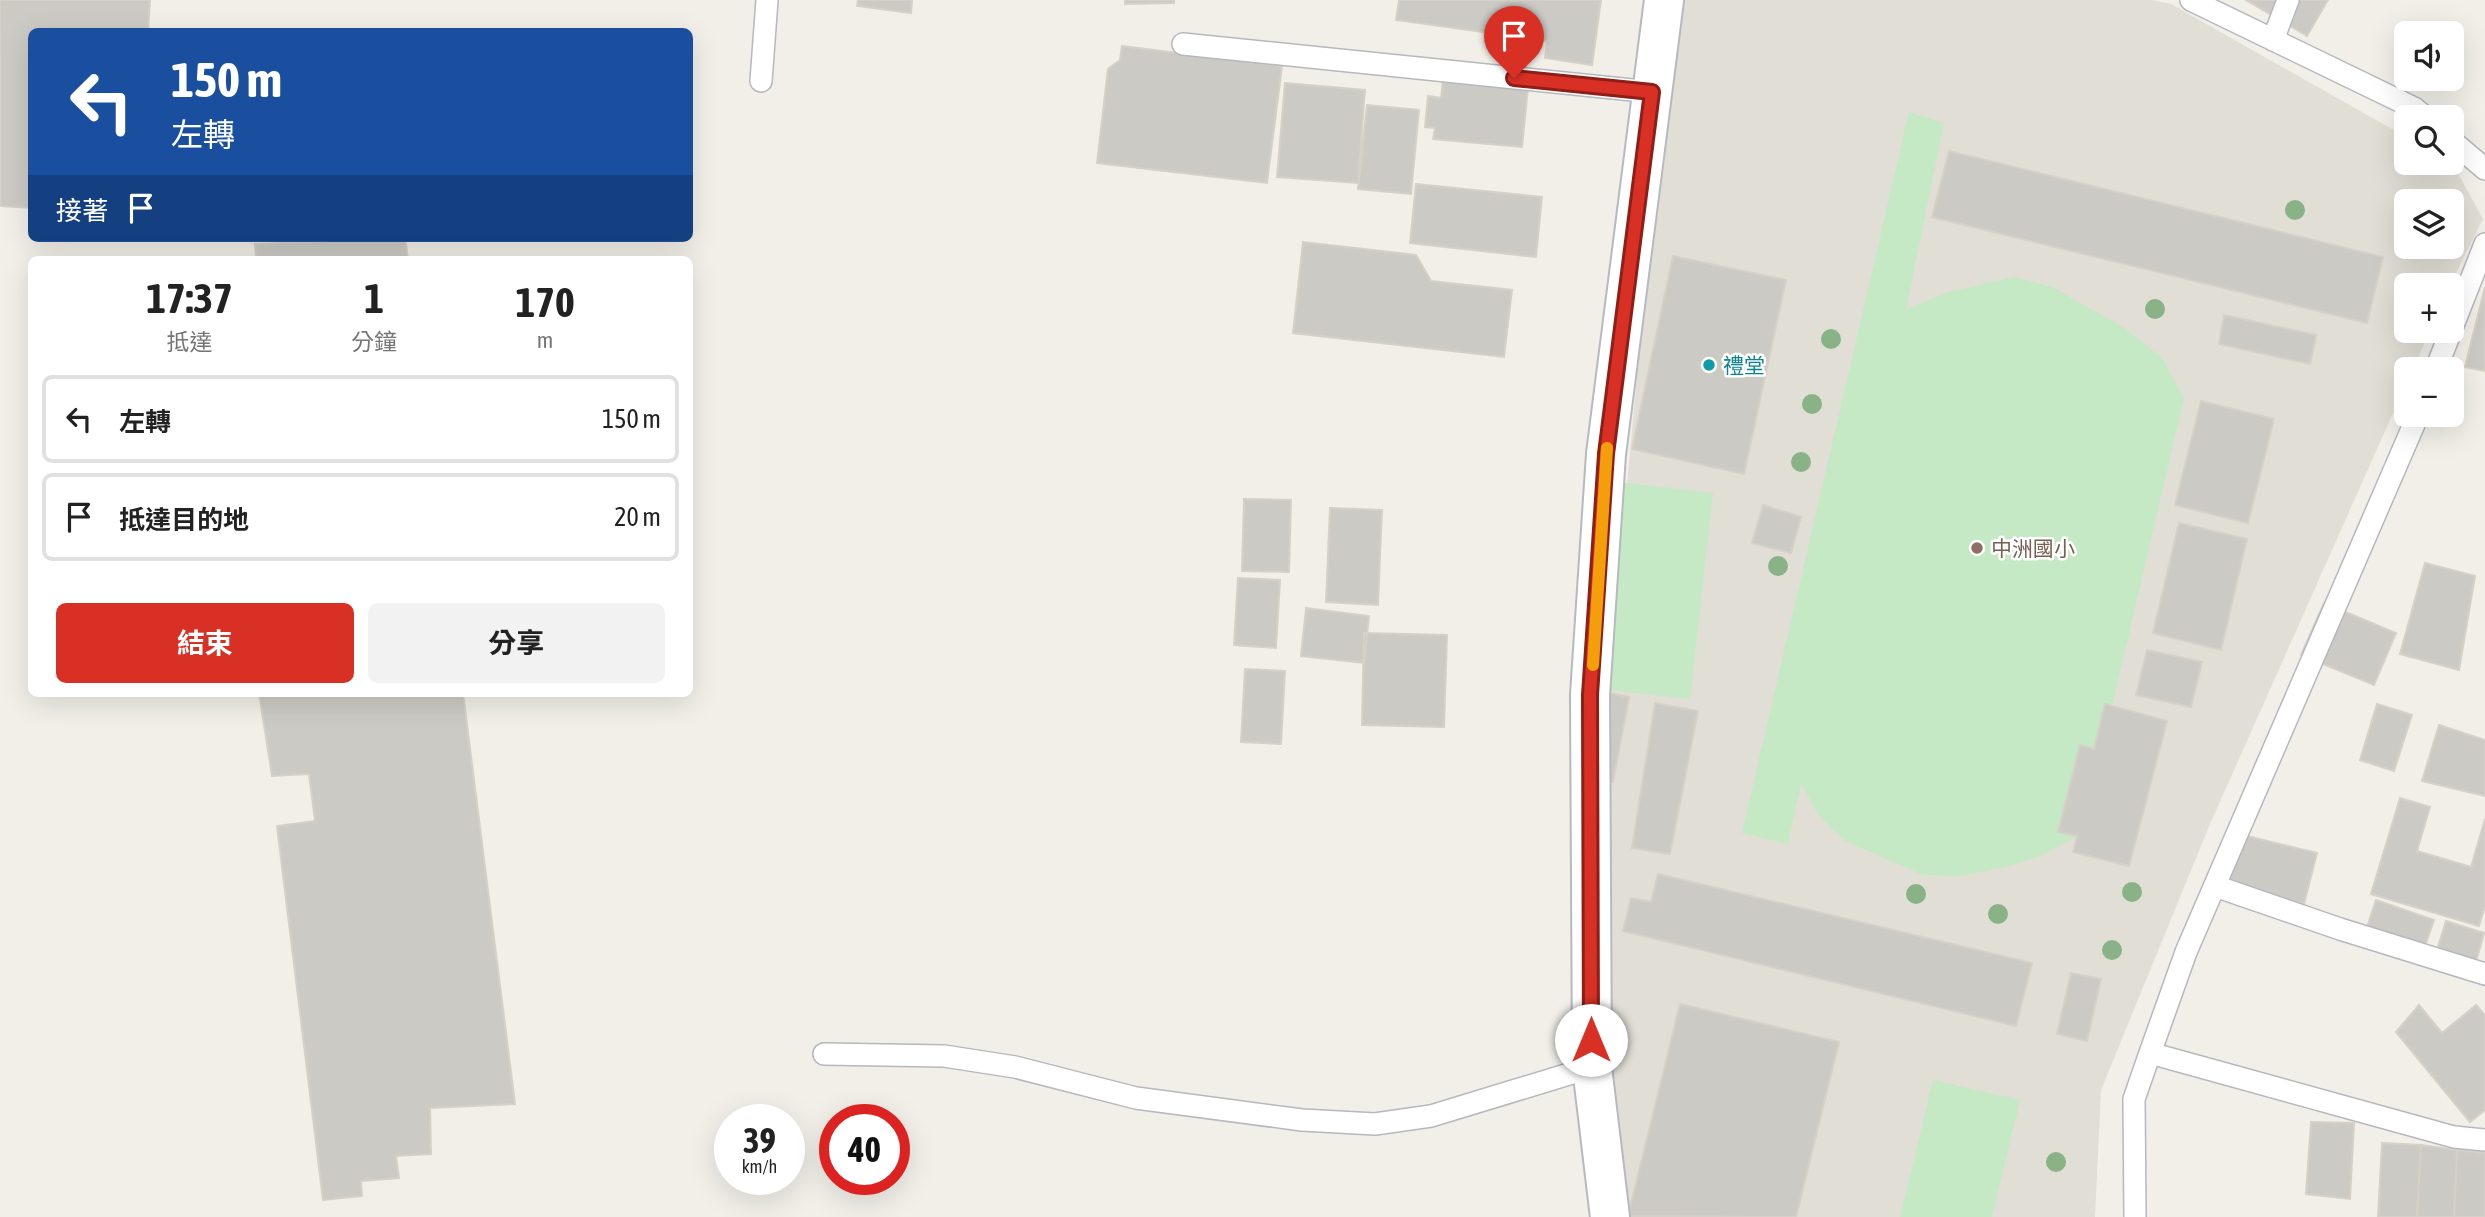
<!DOCTYPE html>
<html lang="zh-TW">
<meta charset="utf-8">
<style>
:root{--surface:#fff;--page:#f2f2f2;--text:#222;--muted:#767676;--line:#e0e0e0;--accent:#d93025}
body{margin:0;font-family:"Asap Condensed","Noto Sans TC",sans-serif;background:var(--page);color:var(--text);height:100vh;display:flex;flex-direction:column;font-size:26px;white-space:nowrap}
*{box-sizing:border-box;margin:0}
p{font-size:23px;color:var(--muted)}
.icon{flex:none;width:38px;height:38px;fill:none;stroke:currentColor;stroke-width:2;stroke-linecap:round;stroke-linejoin:round}
.map{position:relative;flex:1;overflow:hidden}
.panel{position:absolute;left:28px;top:256px;width:665px;height:441px;display:flex;flex-direction:column;background:var(--surface);border-radius:10px;box-shadow:0 7px 28px #0002}
.panel>*{flex:none}
.guide{position:absolute;left:28px;top:28px;width:665px;height:214px;border-radius:10px;box-shadow:0 7px 28px #0002;background:#1a4fa0;color:#fff;overflow:hidden}
.fabs{position:absolute;left:2394px;top:21px;display:grid;gap:14px}
.fabs a{display:grid;place-items:center;width:70px;height:70px;border-radius:10px;background:var(--surface);box-shadow:0 7px 28px #0002;font-size:35px}
.speed{position:absolute;left:714px;top:1104px;display:flex;gap:14px;font-size:35px;font-weight:700;text-align:center}
.speed>*{display:grid;place-content:center;width:91px;height:91px;border-radius:50%;background:var(--surface);box-shadow:0 7px 28px #0002;line-height:1}
.speed small{font-size:18px;font-weight:400}
.speed .limit{border:10px solid #d22;background:#fff;color:#111}
.pin{position:absolute;display:grid;place-items:center;width:60px;height:60px;color:#fff;margin:-72px -30px;border-radius:50% 50% 50% 0;rotate:-45deg;box-shadow:0 0 7px #0007}
.pin .icon{rotate:45deg}
.me{position:absolute;width:77px;margin:-38px;rotate:0deg;stroke-linejoin:round;filter:drop-shadow(0 0 5px #0008)}
.turn{display:flex;align-items:center;gap:24px;height:147px;padding:0 28px;font-size:32px}
.turn .icon{width:91px;height:91px;stroke-width:2.5}
.turn b{display:block;font-size:49px;line-height:60px}
.then{display:flex;align-items:center;height:66px;padding:0 28px;background:#0003;gap:14px;font-size:26px}
.eta{display:flex;justify-content:space-evenly;align-items:center;height:119px;text-align:center}
.eta b{font-size:42px;font-weight:700;line-height:49px}
.primary-button{display:flex;gap:14px;margin-top:auto;padding:14px 28px}
.primary-button a{flex:1;height:80px;border-radius:10px;background:var(--accent);color:#fff;font-size:28px;font-weight:700;line-height:80px;text-align:center}
.primary-button a+a{background:var(--page);color:var(--text)}
ul{padding:0;list-style:none}
li{display:flex;align-items:center;gap:21px;height:88px;margin:0 14px 10px;padding:0 14px;border:4px solid var(--line);border-radius:10px}
li div{flex:1}
li b{display:block;font-size:26px}
li em{font-style:normal}
.map>svg:first-child{display:block}
.education{fill:#e1ded6;fill-rule:evenodd}
.green{fill:#c5e8c5}
.building{fill:#cccac5;stroke:#d6d1c6;stroke-width:2}
.lines{fill:none;stroke-linecap:round;stroke-linejoin:round}
.lane-casing{stroke:#b5b8bc;stroke-width:24}
.secondary-casing{stroke:#b6babf;stroke-width:42}
.lane{stroke:#fff;stroke-width:21}
.secondary{stroke:#fff;stroke-width:38}
.tree{fill:#89b387}
.route-casing{stroke:#8d1f18;stroke-width:18}
.route{stroke:#d93025;stroke-width:12}
.slow{stroke:#f59e0b;stroke-width:12}
.culture-dot{fill:#0f9aa8;stroke:#fff;stroke-width:2.5}
.education-dot{fill:#8d6e63;stroke:#fff;stroke-width:2.5}
.labels{text-anchor:middle;dominant-baseline:central;stroke-width:5;stroke-linejoin:round;paint-order:stroke}
.culture-label{font-size:21px;fill:#0d838f;stroke:#fff;text-anchor:start}
.education-label{font-size:21px;fill:#785e54;stroke:#fff;text-anchor:start}
</style>
<div class="map">
<svg width="2485" height="1217" viewBox="0 0 2485 1217">
<rect width="100%" height="100%" fill="#f1efe8"/>
<path class="education" d="M1683,0h469l19,4 235,133v26l47,1 30,55 -33,66h-44v46h24l-17,38h-7v15l-196,440 -109,266 -6,127h-465l-21,-147 -3,-228 5,-187 37,-395zM2406,201h46v46h-46z"/>
<path class="green" d="M1909,112l35,11 -38,187 39,-17 70,-16 39,11 72,41 36,29 22,40 -102,436 -42,22 -31,10 -48,10 -38,-1 -78,-34 -27,-26 -17,-32 -13,61 -46,-11z
M1601,480l112,13 -23,206 -113,-13z
M1933,1080l87,20 -28,117h-92z"/>
<path class="building" d="M0,0h150l-2,32h-116v176l-32,-2z
M858,0h54l-1,13 -54,-7z
M1125,0h49v3l-49,1z
M1399,0h202l-9,65 -47,-7 2,-17 -151,-21z
M2246,0h82l-21,36z
M1122,46l160,20 -15,117 -170,-20 11,-94 12,-9z
M1443,80l85,8 -6,59 -89,-8 2,-11 -10,-1 3,-31 13,2z
M1285,83l80,7 -7,93 -81,-6z
M1367,105l52,5 -8,84 -53,-5z
M1949,151l434,106 -16,66 -435,-106z
M1416,184l126,13 -6,60 -126,-14z
M405,238l3,21h-152l-1,-15z
M1303,242l113,13 15,26 81,9 -8,67 -211,-24z
M1673,256l113,24 -42,194 -112,-25z
M2485,287v84l-20,-4z
M2224,315l92,20 -6,29 -91,-20z
M2201,401l73,18 -26,104 -73,-18z
M1244,499l47,1 -2,72 -47,-1z
M1763,505l38,12 -10,36 -39,-10z
M1330,508l52,2 -4,95 -52,-3z
M2179,523l68,16 -26,111 -68,-17z
M2425,563l50,13 -16,94 -59,-16z
M1238,578l42,2 -4,68 -42,-3z
M2324,603l72,30 -22,52 -73,-30z
M1306,608l63,8 -5,47 -63,-7z
M1364,633l83,2 -3,92 -82,-2z
M2147,650l55,12 -11,45 -55,-12z
M1245,669l40,2 -4,73 -40,-2z
M1591,690l38,7 -16,85 -38,-7z
M259,693h204l52,411 -85,4 1,46 -35,2 3,22 -38,3 1,15 -39,4 -46,-374 38,-5 -6,-47 -37,2z
M1655,703l43,8 -28,143 -38,-6z
M2105,704l62,17 -38,145 -56,-14 4,-16 -19,-4 22,-87 14,4z
M2377,704l35,11 -18,56 -34,-11z
M2439,725l46,15v56l-63,-15z
M2400,798l30,9 -13,44 54,16 14,-48v87l-6,20 -108,-32z
M2231,832l86,21 -13,51 -86,-21z
M1658,874l374,89 -16,63 -393,-95 8,-33 20,4z
M2376,900l58,20 -9,26 -58,-19z
M2446,921l38,12 -8,29 -39,-12z
M2071,973l30,6 -14,62 -30,-7z
M1680,1004l159,38 -43,175 -168,-1z
M2419,1005l23,28 34,-28 9,10v95l-15,12 -74,-90z
M2311,1122l43,1 -4,76 -44,-5z
M2382,1143l39,2 -4,72h-39z
M2421,1145l36,5 -3,67h-37z
M2457,1150l28,3v64h-31z"/>
<g class="lines">
<defs>
<path id="lane" d="M2191,0l223,108 11,9
M2273,40l15,-40
M1183,44l469,48
M761,81l6,-81
M2452,141l33,28
M2452,328l33,-84
M2436,369l15,-38
M2215,886l125,43 145,45
M2150,1053l304,84 31,3
M824,1054l120,2 71,11 121,31 166,22 73,4 56,-8 161,-49
M2135,1217l-1,-118 16,-46 36,-101 232,-537"/>
<path id="secondary" d="M1610,1217l-18,-150 -2,-372 16,-241 58,-454"/>
</defs>
<use href="#lane" class="lane-casing"/>
<use href="#secondary" class="secondary-casing"/>
<use href="#lane" class="lane"/>
<use href="#secondary" class="secondary"/>
</g>
<g class="tree">
<circle cx="2295" cy="210" r="10"/>
<circle cx="2155" cy="309" r="10"/>
<circle cx="1831" cy="339" r="10"/>
<circle cx="1812" cy="404" r="10"/>
<circle cx="1801" cy="462" r="10"/>
<circle cx="1778" cy="566" r="10"/>
<circle cx="2132" cy="892" r="10"/>
<circle cx="1916" cy="894" r="10"/>
<circle cx="1998" cy="914" r="10"/>
<circle cx="2112" cy="950" r="10"/>
<circle cx="2056" cy="1162" r="10"/>
</g>
<g class="lines">
<defs>
<path id="route" d="M1514,78l138,14 -46,362 -16,241 1,345"/>
</defs>
<use href="#route" class="route-casing"/>
<use href="#route" class="route"/>
<path class="slow" d="M1593,665l14,-217"/>
</g>
<circle class="culture-dot" cx="1709" cy="365" r="7"/>
<circle class="education-dot" cx="1977" cy="548" r="7"/>
<g class="labels">
<g class="culture-label">
<text x="1723" y="365">禮堂</text>
</g>
<g class="education-label">
<text x="1991" y="548">中洲國小</text>
</g>
</g>
</svg>
<div class="fabs">
<a><svg class="icon" aria-label="sound" viewBox="0 0 24 24"><path d="M4 9h4l5-4v14l-5-4H4zM17 9q2 3 0 6"/></svg></a>
<a><svg class="icon" aria-label="search" viewBox="0 0 24 24"><circle cx="10" cy="10" r="6"/><path d="M15 15l6 6"/></svg></a>
<a><svg class="icon" aria-label="layers" viewBox="0 0 24 24"><path d="M12 4l9 5-9 5-9-5zM3 14l9 5 9-5"/></svg></a>
<a>+</a>
<a>−</a>
</div>
<div class="speed"><div>39<small>km/h</small></div><div class="limit">40</div></div>
<div class="pin" style="left:1514px;top:78px;background:#d93025"><svg class="icon" aria-label="arrive" viewBox="0 0 24 24"><path d="M6 21V4h12l-3 4 3 4H6"/></svg></div>
<svg class="me" style="left:1591px;top:1040px" viewBox="-20 -20 40 40"><circle r="19" fill="#fff"/><path d="M0-13L10 11 0 6-10 11z" fill="#d93025"/></svg>
<div class="guide">
<div class="turn"><svg class="icon" aria-label="left" viewBox="0 0 24 24"><path d="M17 20v-9H6M10 6l-5 5 5 5"/></svg><div><b>150 m</b>左轉</div></div>
<div class="then">接著<svg class="icon" aria-label="arrive" viewBox="0 0 24 24"><path d="M6 21V4h12l-3 4 3 4H6"/></svg></div>
</div>
<section class="panel">
<div class="eta">
<div><b>17:37</b><p>抵達</p></div>
<div><b>1</b><p>分鐘</p></div>
<div><b>170</b><p>m</p></div>
</div>
<ul>
<li><svg class="icon" aria-label="left" viewBox="0 0 24 24"><path d="M17 20v-9H6M10 6l-5 5 5 5"/></svg><div><b>左轉</b></div><em>150 m</em></li>
<li><svg class="icon" aria-label="arrive" viewBox="0 0 24 24"><path d="M6 21V4h12l-3 4 3 4H6"/></svg><div><b>抵達目的地</b></div><em>20 m</em></li>
</ul>
<div class="primary-button"><a>結束</a><a>分享</a></div>
</section>
</div>
